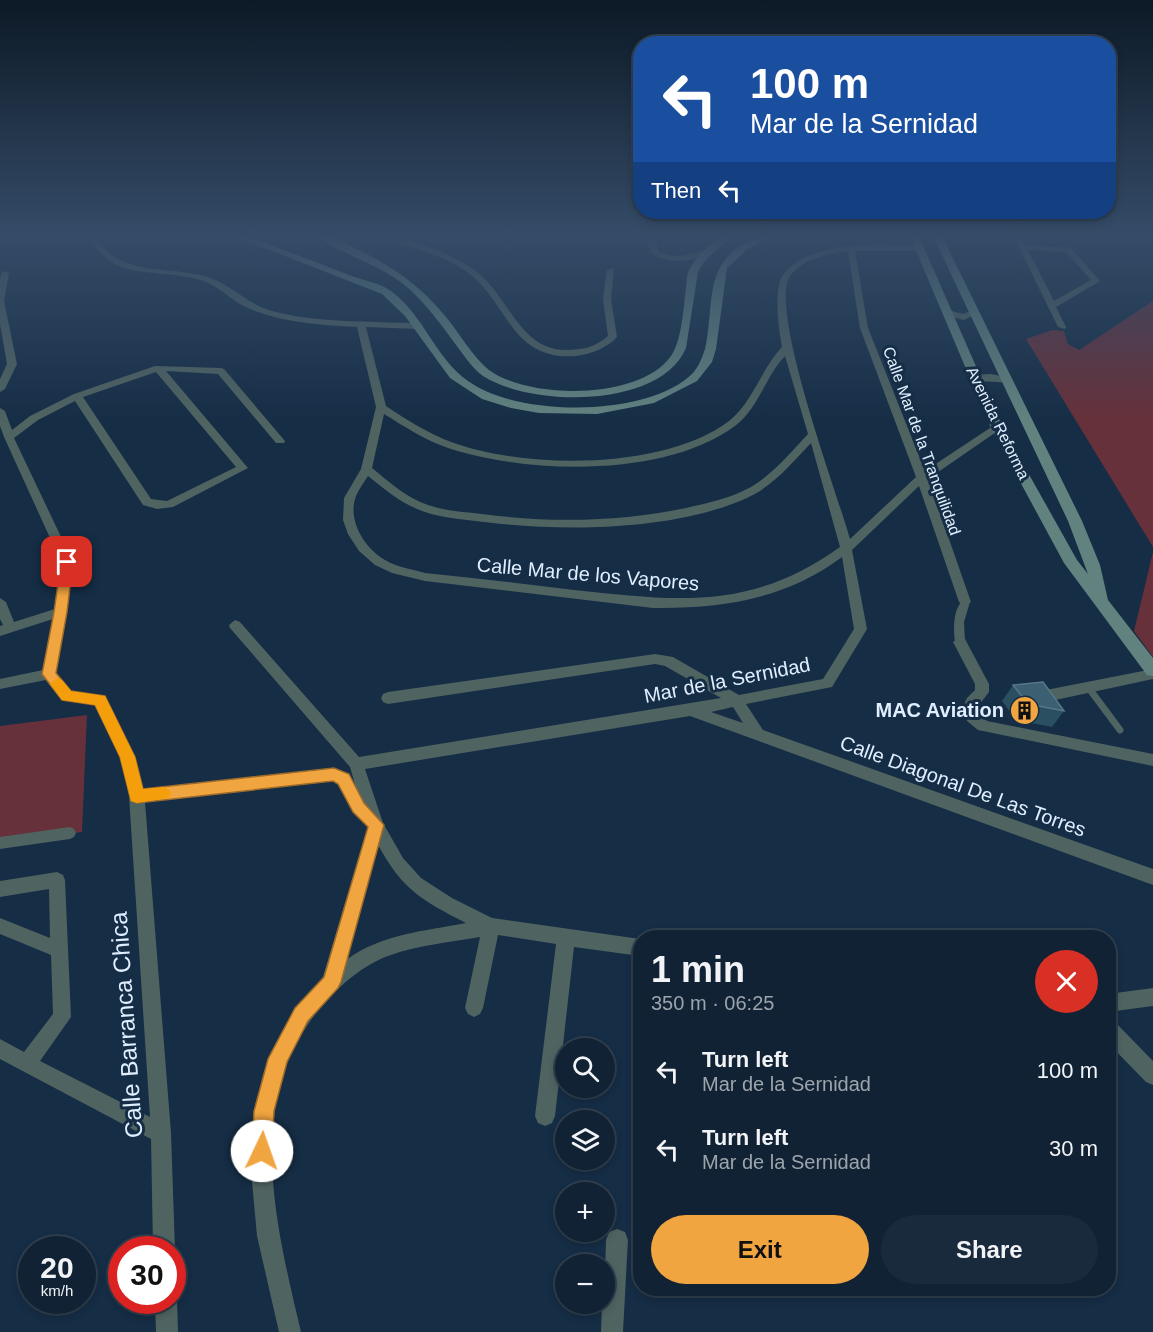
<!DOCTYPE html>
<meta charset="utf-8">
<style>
:root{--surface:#102234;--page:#192a3c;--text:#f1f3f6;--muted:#9ca4ac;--line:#303f4f;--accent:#f1a540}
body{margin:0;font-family:Arial,sans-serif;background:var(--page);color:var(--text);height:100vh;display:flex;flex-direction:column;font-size:22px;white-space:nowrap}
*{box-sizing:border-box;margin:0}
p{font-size:20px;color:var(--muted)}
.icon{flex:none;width:33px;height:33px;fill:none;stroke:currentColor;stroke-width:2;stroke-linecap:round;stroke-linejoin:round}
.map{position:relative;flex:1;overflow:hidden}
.panel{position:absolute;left:633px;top:930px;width:483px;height:366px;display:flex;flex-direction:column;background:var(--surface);border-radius:24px;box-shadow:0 3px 9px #0003,0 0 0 2px var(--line)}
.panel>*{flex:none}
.guide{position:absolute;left:633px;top:36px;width:483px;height:183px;border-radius:24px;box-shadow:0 3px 9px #0003,0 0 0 2px var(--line);background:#1a4fa0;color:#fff;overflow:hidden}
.controls{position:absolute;left:555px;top:1038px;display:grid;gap:12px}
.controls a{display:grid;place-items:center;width:60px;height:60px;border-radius:50%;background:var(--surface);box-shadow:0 3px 9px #0003,0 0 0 2px var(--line);font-size:30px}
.speed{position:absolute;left:18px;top:1236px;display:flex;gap:12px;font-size:30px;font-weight:700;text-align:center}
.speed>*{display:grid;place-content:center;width:78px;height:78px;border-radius:50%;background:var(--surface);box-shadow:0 3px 9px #0003,0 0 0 2px var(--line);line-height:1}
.speed small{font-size:15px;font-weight:400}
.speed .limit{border:9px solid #d22;background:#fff;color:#111}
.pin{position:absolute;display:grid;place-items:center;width:51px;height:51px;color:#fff;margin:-26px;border-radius:12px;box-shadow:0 3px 9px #0006}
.me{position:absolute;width:66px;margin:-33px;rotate:3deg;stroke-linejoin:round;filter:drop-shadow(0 0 4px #0008)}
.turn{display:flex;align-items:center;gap:21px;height:126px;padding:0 18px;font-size:27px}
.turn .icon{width:78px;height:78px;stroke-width:2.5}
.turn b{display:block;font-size:42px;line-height:51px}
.then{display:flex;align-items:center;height:57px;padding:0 18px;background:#0003;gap:12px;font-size:22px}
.round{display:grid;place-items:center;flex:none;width:63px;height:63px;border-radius:32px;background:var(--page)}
.summary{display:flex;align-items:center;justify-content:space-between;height:102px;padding:0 18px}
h1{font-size:36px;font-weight:700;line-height:45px}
.button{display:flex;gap:12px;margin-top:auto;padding:12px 18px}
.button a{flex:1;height:69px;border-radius:36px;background:var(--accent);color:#111;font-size:24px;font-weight:700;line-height:69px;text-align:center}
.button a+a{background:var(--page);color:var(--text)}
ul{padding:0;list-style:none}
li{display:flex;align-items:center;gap:18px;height:78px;padding:0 18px}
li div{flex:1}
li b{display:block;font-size:22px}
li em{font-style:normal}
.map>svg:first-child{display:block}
.green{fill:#66313a}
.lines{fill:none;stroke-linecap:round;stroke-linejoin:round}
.service{stroke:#4f6361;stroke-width:7}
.pedestrian{fill:#4f6361;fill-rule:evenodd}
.minor{fill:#4f6361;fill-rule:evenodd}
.tertiary{fill:#4f6361;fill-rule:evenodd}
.secondary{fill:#62827f;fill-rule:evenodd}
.wall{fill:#294f60}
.building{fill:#3c6071;stroke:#567787;stroke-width:1.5}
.route{fill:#f1a540;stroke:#9d6b2a;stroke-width:1.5}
.slow{fill:#f59e0b}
.labels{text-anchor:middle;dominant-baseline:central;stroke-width:6;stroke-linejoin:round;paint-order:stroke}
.far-street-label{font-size:16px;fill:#e0efff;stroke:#152d45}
.street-label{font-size:20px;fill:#e0efff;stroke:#152d45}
.poi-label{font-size:20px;font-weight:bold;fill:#e0efff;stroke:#152d45;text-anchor:end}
.near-street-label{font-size:24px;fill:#e0efff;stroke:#152d45}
</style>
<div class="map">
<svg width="1153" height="1332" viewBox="0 0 1153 1332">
<rect width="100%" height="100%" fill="#152d45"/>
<path class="green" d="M1153,301v246l-127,-208 26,-9 12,1 4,13 11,6z
M1153,552v105l-19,-26z
M87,715l-5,117 -82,10v-116z"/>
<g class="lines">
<path class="service" d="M1088,687l32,43"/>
<path class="pedestrian" d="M965,599l5,3 -6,20 1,20 -5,4 -5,-4c-2,-13 -2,-36 10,-43z
M70,827l4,2 2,4 -2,4 -4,2 -70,10v-12z"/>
<path class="minor" d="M87,234h7c25,44 68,31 110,42 25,6 42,28 68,35 34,9 70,10 104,11 15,1 31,0 46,2v4l-3,1 -53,-2 20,79c21,14 43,28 68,37 73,26 211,27 275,-22 24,-19 32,-52 53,-74 -3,-16 -9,-58 1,-72 23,-34 102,-33 139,-28v4h-67l13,77 57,143 68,-45h8l1,2 -74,51 43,123 -6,4 -6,-4 -40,-116 -67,64 15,79 -35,58 -86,17 17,26 390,139v16l-463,-169 -325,53 18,54 20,35 18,20 31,20 40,20 148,21v17l-66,-9 -19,169 -3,7 -7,3 -7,-3 -3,-7 21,-172 -58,-9 -15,73 -3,6 -6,3 -6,-3 -3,-6 15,-71c-28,5 -62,8 -89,18 -27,9 -50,29 -69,51 -80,92 -46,219 -21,326h-22l-22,-96 -6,-65 3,-60 17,-59 24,-44 28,-31 45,-150 -14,-15 -16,-28 -6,-3 -187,21 26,331 4,117 -3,6v-6h-19l-2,-111 -151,-80v-20l24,13 29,-38 -2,-59 -51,-21v-16l50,20 -1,-49 -49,8v-16l57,-9 6,3 2,5 6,137 -31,44 110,56 -21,-321 -8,-39 -26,-52 -33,-5 -16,-20 -46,9v-10l43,-9 10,-51 -53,17v-10l3,-1 -3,-6v-21l6,4 8,20 41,-13 6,-47 -57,-125 -4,-11v-18l5,3 7,19 18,-14 44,-22 81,-28 66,2 3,1 61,72 -1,2h-8l-58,-69 -52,-3 82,97 -75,39 -16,2 -14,-4 -68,-104 -37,19 -24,18 59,124 -6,50 -11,61 15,18 34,5 30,61 8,32 191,-21 14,6 8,14 -6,-21 -120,-139 -1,-3 6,-5 5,2 119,135 362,-59 -56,-32 -10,-2 -267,40 -5,-2 -2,-4 2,-4 5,-2 267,-38 18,3 66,38 84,-16 31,-50 -12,-72c-56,42 -120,52 -189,51l-228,-27 -33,-8 -17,-8 -16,-14 -11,-17 -5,-14 1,-22 17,-29 15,-62 -19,-80c-36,-2 -75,-4 -109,-19 -17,-7 -29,-23 -48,-28 -46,-14 -85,5 -113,-46zM848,251l12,77 56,149 -66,62c-12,-44 -82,-230 -60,-263 13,-18 38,-22 58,-25zM785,356l23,78c-18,19 -35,40 -57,53 -20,11 -43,16 -65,21 -67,14 -135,15 -204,6 -18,-2 -36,-3 -54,-9 -21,-7 -39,-23 -56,-37l12,-54c21,13 41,26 64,34 80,26 217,30 287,-22 24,-18 30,-49 50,-70zM156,372l80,95 -69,34 -16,-2 -68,-102zM811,443l29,104c-89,64 -163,54 -266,43 -49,-6 -99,-12 -149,-17 -14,-4 -28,-6 -40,-13 -21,-12 -38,-40 -29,-64 3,-7 8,-14 12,-20 15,12 30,25 49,33 21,9 44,10 67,13 78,10 192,9 265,-25 25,-12 43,-34 62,-54zM733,707l10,16 -32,-11zM378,845c25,45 43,55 88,78 -41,8 -85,11 -120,37z
M366,234c33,0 84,17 111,38 32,25 43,78 89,78 16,0 30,-3 42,-14l-5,-37 4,-29 7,-2 -3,31 6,38c-10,11 -26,17 -41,19 -69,5 -67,-59 -115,-88 -19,-12 -42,-19 -65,-25 -10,-2 -21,-4 -30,-9z
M647,234h8l3,17c16,10 33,3 50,-2l4,2c-17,11 -46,15 -62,1z
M1011,234h7l7,11 46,3 29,33 -44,26 10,20 -1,2 -7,-2 -39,-80zM1028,250l38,2 25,28 -37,21z
M2,271l7,2 -5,28 13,63 -12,25 -5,3v-13l7,-15 -7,-40v-45z
M960,637l5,2 24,45v8l-13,17 11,12 166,33v12l-175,-36 -11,-9 -5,-12 5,-11 8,-8v-6l-22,-42z
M1153,669v10l-107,23 -5,-2 -2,-4 2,-4 5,-2z
M1153,988v18l-45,6v-18z
M1108,1020l7,2 38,39v24l-7,-3 -38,-39z
M617,1229l8,3 3,8 -5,92h-22l1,-28h2l2,-64 3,-8z
M172,1291l5,9 1,32h-22l-1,-32h17z"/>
<path class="tertiary" d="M334,234h9l-5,11 -3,1 -5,-3z
M948,310l15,4 10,-4 5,3 -14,7 -20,-5v-4z
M991,374l20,4 2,2 -6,3c-11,-2 -31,0 -39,-5l6,-3z"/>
<path class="secondary" d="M229,234h13c36,14 72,27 107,41 13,5 31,8 42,16 33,24 44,67 77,90 49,36 180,37 225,-8 6,-7 9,-15 12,-24 9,-37 -1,-80 34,-102 13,-8 24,-13 39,-13l-30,15 -21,19 -11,81 -4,13 -15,19 -43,22 -57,11 -58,-1 -28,-5 -29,-9 -32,-21 -45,-62 -23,-22z
M315,234c16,0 28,8 42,15 35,17 64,37 89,68 14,17 26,39 43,53 41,30 151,30 182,-14 13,-19 13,-61 17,-84 10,-19 28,-38 50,-38 -15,13 -31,19 -40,38l-12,76c-26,61 -155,59 -203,28 -10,-7 -17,-18 -24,-27 -17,-23 -34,-48 -57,-66 -26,-20 -63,-29 -87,-49z
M909,234h9l85,194 74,132 11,14 -20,-53 -136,-287h9l141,287 18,44 8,35 45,58v18l-6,-1 -83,-112 -73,-135z"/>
</g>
<path class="wall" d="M1013,685l51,26 -12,16 -36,-7 -14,-19z"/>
<path class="building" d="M1043,682l21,29 -36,-7 -15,-19z"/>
<linearGradient id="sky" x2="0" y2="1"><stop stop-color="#0c1926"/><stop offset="0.56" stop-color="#354c68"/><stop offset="1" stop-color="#354c68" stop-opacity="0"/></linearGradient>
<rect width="1153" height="421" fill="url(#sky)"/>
<path class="route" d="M67,558l6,4 -6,50 -11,61 15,18 34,5 30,61 8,32 191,-21 15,6 15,29 20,22 -43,157 -3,6 -30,33 -21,41 -13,49 -2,40 -3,7 -7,3 -7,-3 -3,-7 2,-40 14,-52 27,-51 29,-31 44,-150 -15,-15 -15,-28 -5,-3 -196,22 -6,-2 -11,-44 -25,-52 -33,-5 -20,-26 12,-62 7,-50z"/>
<path class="slow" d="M57,678l5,2 9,11 34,5 30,61 8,32 20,-2 5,2 3,4 -3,5 -31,5 -6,-2 -11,-44 -25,-52 -33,-5 -12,-16z"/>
<defs>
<symbol id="building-disc" viewBox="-11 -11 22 22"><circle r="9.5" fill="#f1a540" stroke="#152d45"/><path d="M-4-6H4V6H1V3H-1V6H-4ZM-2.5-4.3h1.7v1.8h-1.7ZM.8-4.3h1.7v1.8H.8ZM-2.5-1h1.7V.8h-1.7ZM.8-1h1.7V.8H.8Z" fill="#111"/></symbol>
</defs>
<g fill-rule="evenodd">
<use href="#building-disc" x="1008" y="694" width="33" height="33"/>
</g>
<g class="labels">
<g class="far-street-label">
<text transform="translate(998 423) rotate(64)">Avenida Reforma</text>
<text transform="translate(922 441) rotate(70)">Calle Mar de la Tranquilidad</text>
</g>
<g class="street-label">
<text transform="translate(588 574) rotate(5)">Calle Mar de los Vapores</text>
<text transform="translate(727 680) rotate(-11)">Mar de la Sernidad</text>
<text transform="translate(963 786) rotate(20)">Calle Diagonal De Las Torres</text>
</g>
<g class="poi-label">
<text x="1004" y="710">MAC Aviation</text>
</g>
<g class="near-street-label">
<text transform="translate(126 1025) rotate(-94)">Calle Barranca Chica</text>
</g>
</g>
</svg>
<div class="controls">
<a><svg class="icon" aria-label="search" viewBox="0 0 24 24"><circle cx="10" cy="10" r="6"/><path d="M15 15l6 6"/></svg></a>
<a><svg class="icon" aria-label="layers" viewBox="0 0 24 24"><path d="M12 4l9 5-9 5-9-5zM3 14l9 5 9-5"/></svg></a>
<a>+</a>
<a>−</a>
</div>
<div class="speed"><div>20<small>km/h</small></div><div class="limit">30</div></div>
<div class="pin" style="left:67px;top:562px;background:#d93025"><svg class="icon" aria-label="arrive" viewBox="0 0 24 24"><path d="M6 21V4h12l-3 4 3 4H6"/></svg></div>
<svg class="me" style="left:262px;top:1151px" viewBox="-20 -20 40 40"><circle r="19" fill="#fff"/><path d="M0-13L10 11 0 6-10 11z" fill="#f1a540"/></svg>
<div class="guide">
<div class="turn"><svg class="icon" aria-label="left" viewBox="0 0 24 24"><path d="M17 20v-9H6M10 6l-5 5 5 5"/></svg><div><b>100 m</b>Mar de la Sernidad</div></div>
<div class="then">Then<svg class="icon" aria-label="left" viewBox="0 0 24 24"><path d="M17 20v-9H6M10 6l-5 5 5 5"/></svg></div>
</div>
<section class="panel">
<div class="summary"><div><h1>1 min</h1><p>350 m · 06:25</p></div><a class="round" style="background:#d93025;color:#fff"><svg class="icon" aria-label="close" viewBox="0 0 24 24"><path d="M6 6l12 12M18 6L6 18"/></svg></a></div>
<ul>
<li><svg class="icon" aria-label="left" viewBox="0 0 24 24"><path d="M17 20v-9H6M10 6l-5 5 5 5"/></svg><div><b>Turn left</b><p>Mar de la Sernidad</p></div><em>100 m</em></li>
<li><svg class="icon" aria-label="left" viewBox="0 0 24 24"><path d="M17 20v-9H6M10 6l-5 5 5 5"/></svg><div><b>Turn left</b><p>Mar de la Sernidad</p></div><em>30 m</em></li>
</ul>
<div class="button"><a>Exit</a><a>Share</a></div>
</section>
</div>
